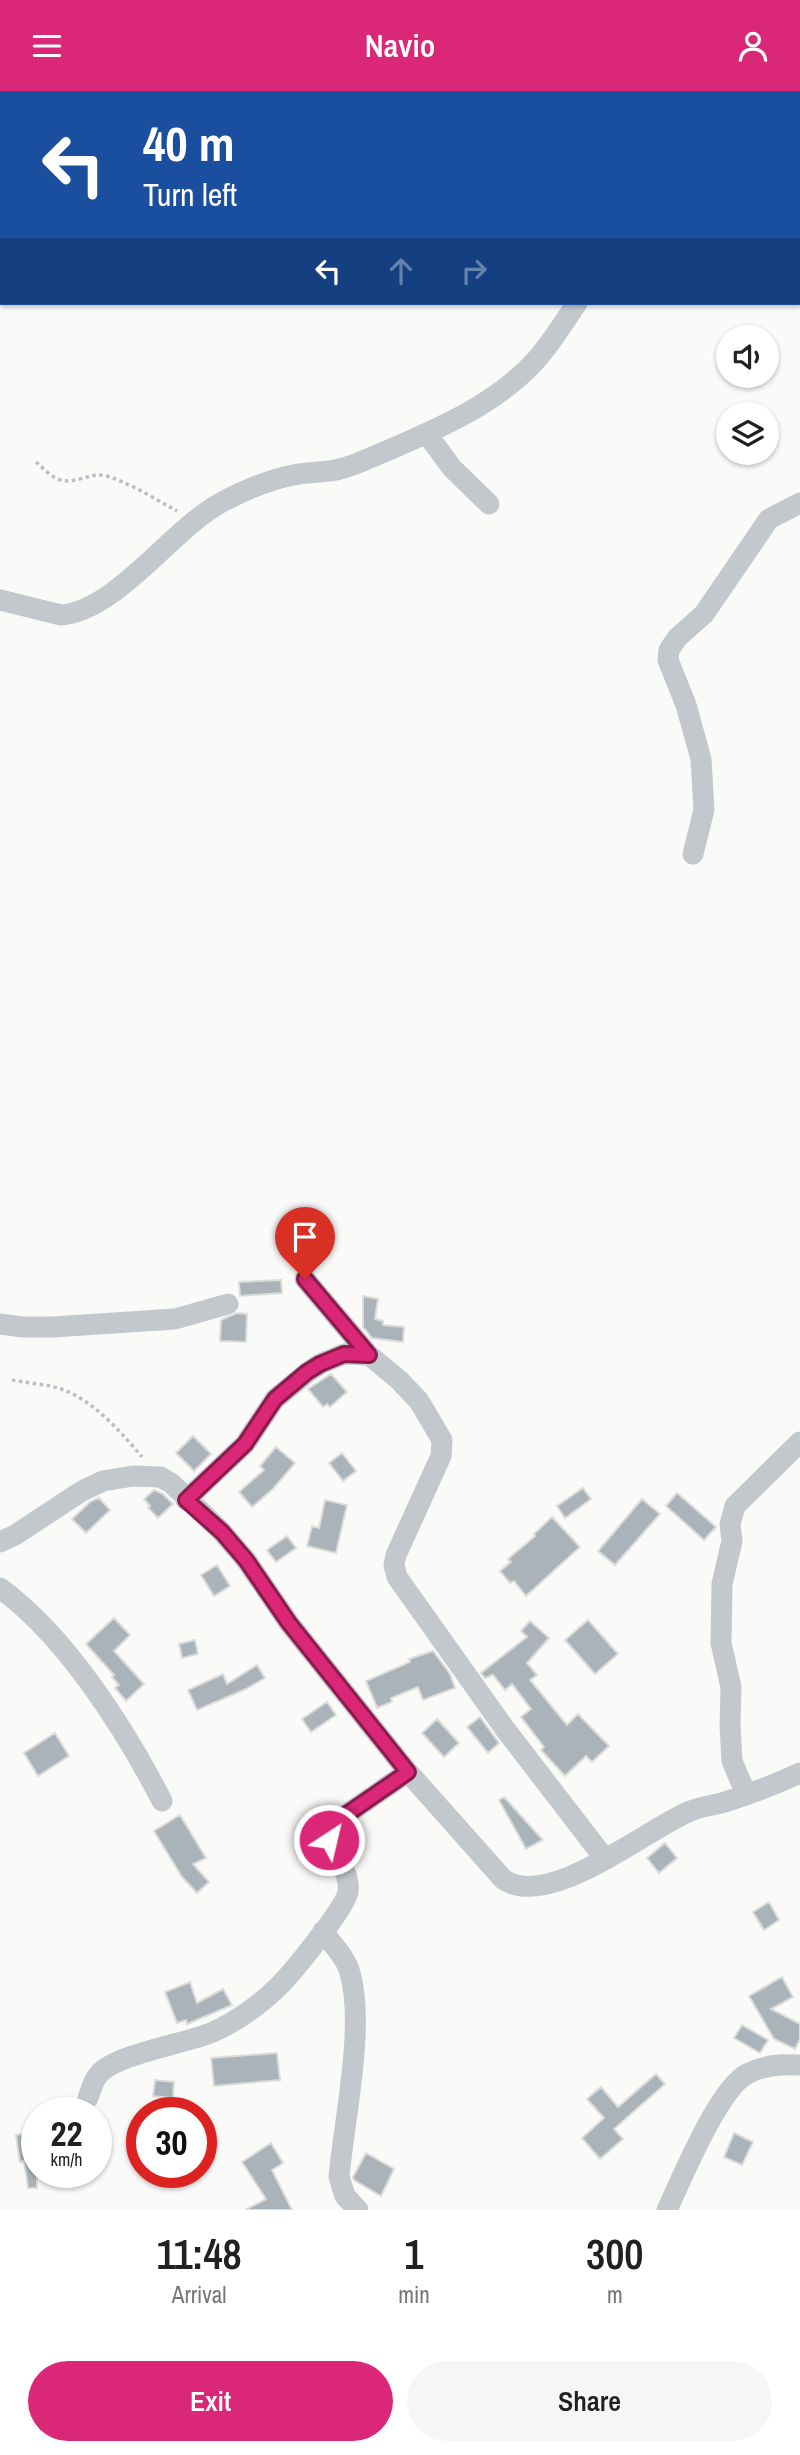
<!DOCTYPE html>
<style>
:root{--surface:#fff;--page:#f6f6f6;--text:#202124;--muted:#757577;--accent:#db2777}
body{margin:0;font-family:"Archivo Narrow",sans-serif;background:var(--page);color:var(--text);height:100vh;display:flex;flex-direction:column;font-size:26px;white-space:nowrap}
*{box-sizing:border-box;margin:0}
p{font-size:23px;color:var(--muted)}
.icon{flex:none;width:38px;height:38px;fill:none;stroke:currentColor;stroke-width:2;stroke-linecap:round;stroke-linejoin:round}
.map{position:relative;height:2119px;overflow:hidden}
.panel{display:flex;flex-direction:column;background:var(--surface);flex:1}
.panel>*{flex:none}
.top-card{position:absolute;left:0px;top:0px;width:802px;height:214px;box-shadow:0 2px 5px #0004;background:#1a4fa0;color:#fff;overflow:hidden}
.buttons{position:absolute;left:716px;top:234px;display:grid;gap:14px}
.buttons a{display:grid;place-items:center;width:63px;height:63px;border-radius:50%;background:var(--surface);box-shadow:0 2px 5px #0004;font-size:35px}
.speed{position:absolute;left:21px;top:2006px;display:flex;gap:14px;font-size:35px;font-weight:700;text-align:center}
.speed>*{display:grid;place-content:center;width:91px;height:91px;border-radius:50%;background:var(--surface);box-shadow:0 2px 5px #0004;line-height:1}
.speed small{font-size:18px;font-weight:400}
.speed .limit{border:10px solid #d22;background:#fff;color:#111}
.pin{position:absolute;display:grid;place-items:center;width:60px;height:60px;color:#fff;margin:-72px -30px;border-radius:50% 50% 50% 0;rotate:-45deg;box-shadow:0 0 7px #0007}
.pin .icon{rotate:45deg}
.me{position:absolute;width:77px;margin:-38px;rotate:35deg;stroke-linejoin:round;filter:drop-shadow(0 0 5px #0008)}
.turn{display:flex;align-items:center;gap:24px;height:147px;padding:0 28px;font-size:32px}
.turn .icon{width:91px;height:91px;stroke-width:2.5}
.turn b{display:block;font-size:49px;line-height:60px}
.lanes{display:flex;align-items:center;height:66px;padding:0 28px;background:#0003;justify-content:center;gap:35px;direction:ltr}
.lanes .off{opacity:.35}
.eta{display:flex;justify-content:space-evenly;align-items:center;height:119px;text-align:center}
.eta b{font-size:42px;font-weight:600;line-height:49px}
.primary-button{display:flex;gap:14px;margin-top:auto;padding:14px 28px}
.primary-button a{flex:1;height:80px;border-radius:42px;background:var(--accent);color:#fff;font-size:28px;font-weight:600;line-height:80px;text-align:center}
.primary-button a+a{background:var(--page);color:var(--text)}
header{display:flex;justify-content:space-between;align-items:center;height:91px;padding:0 28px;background:var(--accent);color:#fff;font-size:32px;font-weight:600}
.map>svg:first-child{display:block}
.building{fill:#aab3b9;stroke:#dcdcda;stroke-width:2}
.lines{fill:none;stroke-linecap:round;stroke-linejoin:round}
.path{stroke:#bbbfc2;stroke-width:3.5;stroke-dasharray:3.5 3.5;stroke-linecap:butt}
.minor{stroke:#c3c8cc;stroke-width:21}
.route-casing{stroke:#8e194d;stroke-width:18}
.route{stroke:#db2777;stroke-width:12}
</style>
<header><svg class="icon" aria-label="menu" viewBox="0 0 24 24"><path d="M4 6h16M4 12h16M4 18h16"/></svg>Navio<svg class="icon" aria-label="person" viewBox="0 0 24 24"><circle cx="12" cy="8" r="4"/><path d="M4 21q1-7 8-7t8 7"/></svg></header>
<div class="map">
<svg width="800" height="2119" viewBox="0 0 800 2119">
<rect width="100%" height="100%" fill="#fafaf8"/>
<path class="building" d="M281,1189l1,13 -42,3 -1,-14z
M363,1205l15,3 -3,20 8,2v4l21,2 -1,15 -31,-4 -9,-11z
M237,1222l10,1 -1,28 -26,-1 1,-21z
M331,1283l16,18 -17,15 -3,-3 -4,3 -15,-18z
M193,1345l18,18 -17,17 -18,-18z
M276,1356l19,16 -22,26 -21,18 -13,-15 25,-22 -4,-4z
M342,1362l14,18 -13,10 -14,-18z
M583,1397l8,11 -26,19 -8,-12z
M154,1399l9,4 10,10 -15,14 -10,-10 2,-2 -6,-7z
M677,1402l39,34 -12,13 -38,-34z
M99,1407l11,12 -24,23 -14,-14 18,-17z
M642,1408l18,15 -45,51 -17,-14z
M325,1409l22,5 -11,48 -29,-7 5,-20 7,2z
M552,1426l28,30 -54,49 -12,-15 -4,2 -10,-12 11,-9 -3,-3 27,-23 -1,-2z
M287,1445l9,12 -20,14 -9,-12z
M217,1474l13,21 -16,10 -13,-21z
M114,1527l16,17 -16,16 30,33 -18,17 -11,-13 4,-3 -7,-8 2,-2 -28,-31z
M588,1529l30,34 -23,20 -30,-34z
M530,1530l19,17 -22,25 10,12 -7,5 37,45 11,-11 31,32 -17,16 -6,-6 -21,20 -24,-26 3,-3 -23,-30 10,-8 -19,-25 -7,6 -12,-15 -8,3 -4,-5 46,-36 -6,-6z
M195,1549l3,14 -16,4 -3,-14z
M433,1560l17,23 5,14 -32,12 -5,-13 -27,11 1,4 -15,6 -11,-27 44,-19 -1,-3z
M257,1574l8,13 -19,11 -49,21 -9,-20 35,-16 4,10z
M327,1611l9,13 -25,17 -9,-13z
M480,1626l19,26 -11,10 -21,-26z
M437,1628l22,24 -15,14 -22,-24z
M55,1642l14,23 -31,20 -14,-23z
M504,1706l39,43 -17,9 -27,-49z
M180,1724l26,43 -13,6 16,18 -12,11 -15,-16 -28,-46z
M665,1752l12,15 -18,15 -12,-15z
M769,1811l10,18 -15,10 -11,-18z
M782,1886l11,20 -22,12 29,15v15l-5,10 -21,-10 -25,-43z
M190,1891l7,21 26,-14 9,16 -45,19 -1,-4 -9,3 -12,-31z
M742,1934l26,15 -8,13 -26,-15z
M277,1962l3,27 -66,6 -3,-28z
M656,1983l9,10 -51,45 9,10 -23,20 -18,-21 22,-20 -17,-19 14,-12 17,20z
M155,1989l19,2 -1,16 -20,-2z
M37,2041v56h-9l-4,-27 -4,1 -4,-27z
M734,2042l19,9 -11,23 -18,-8z
M271,2052l12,20 -11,7 20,40h-47l21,-11 -24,-37z
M366,2062l28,16 -13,27 -27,-16 -1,-3z"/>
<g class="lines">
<path class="path" d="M36,371c7,6 14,14 22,17 17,7 32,-8 49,-3 25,8 48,23 70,35
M12,1289c16,3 34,4 49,9 31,10 61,44 81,68"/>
<path class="minor" d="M0,15l2,1
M427,343l25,34 37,36
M0,509l61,15c56,-4 112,-88 163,-114 21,-11 45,-21 69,-26 15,-3 32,-2 47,-6 17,-4 33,-13 49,-19 53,-23 109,-47 148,-91 15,-17 27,-37 40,-56
M693,763l11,-44 -3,-51 -15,-54 -18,-45 1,-10 8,-12 27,-24 65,-95 31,-16
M305,1188l64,76 30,25 20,21 23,39 -1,16 -45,99 -2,10 3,12 108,152 100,130
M0,1233l22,3h31l122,-8 53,-15
M186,1409l59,-56 30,-45 33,-27 12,-8 24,-10 25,1
M0,1451l15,-7 67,-44 21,-10 30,-5 27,1 11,6 51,49 24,28 43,63 119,149 95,107c44,32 143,-49 185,-67 12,-6 24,-6 37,-10 25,-8 51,-18 75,-29
M0,1497c66,48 125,141 162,213
M746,1703l-14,-33 -2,-35 1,-39 -10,-44 1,-59 10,-43 -2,-17 5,-18 65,-64
M323,1840c7,11 20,23 25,36 19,53 -4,152 -9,210l6,19 13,14
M88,2007c3,-8 5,-18 11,-24 17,-20 89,-31 114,-42 23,-10 49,-29 66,-46 14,-14 66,-78 69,-94 4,-26 -28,-46 -14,-69l74,-51
M667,2119c14,-30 52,-122 80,-136 17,-9 34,-10 53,-9"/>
</g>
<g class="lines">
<defs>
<path id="route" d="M305,1188l64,76 -25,-1 -24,10 -13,8 -32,27 -30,45 -59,56 36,32 24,28 43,63 119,149 -74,51 -5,8v9"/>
</defs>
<use href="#route" class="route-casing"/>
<use href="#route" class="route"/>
</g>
</svg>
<div class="buttons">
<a><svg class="icon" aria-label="sound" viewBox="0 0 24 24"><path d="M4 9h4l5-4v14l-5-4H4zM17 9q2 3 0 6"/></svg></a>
<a><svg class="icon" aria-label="layers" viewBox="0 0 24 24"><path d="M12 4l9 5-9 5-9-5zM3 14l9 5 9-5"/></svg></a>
</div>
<div class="speed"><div>22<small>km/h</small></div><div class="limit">30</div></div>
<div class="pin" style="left:305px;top:1188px;background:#d93025"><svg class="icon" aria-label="arrive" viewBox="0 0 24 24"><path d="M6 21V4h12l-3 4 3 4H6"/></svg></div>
<svg class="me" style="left:329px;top:1749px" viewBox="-20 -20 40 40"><circle r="17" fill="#db2777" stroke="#fff" stroke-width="3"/><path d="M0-11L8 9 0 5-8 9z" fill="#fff"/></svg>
<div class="top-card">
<div class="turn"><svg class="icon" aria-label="left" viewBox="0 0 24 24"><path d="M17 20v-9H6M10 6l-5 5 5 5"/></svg><div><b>40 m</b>Turn left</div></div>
<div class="lanes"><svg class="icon" aria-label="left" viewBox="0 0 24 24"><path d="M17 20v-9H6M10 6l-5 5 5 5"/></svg><svg class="icon off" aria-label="ahead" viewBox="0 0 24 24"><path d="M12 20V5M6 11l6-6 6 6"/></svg><svg class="icon off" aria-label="right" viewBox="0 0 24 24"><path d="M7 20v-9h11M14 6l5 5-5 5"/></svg></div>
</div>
</div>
<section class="panel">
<div class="eta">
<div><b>11:48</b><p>Arrival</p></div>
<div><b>1</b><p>min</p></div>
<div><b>300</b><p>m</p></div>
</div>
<div class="primary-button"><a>Exit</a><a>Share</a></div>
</section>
